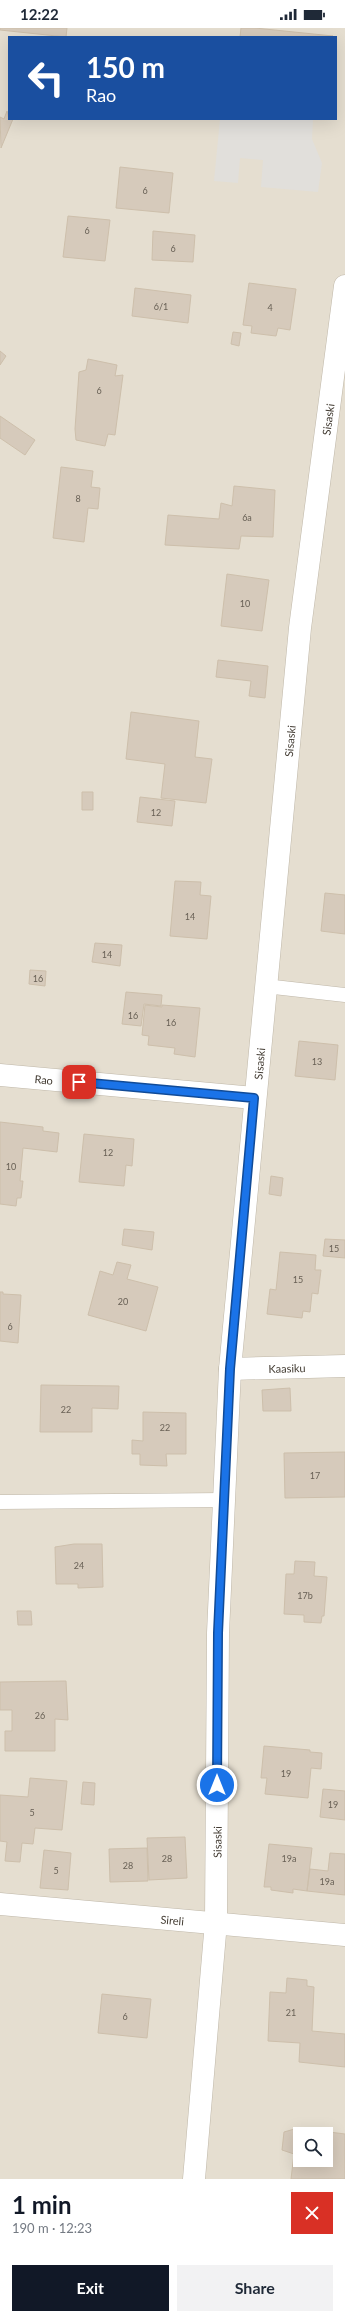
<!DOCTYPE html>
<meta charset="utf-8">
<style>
:root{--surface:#fff;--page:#f2f2f3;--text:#1f2937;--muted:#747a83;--accent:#111827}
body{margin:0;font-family:Lato,sans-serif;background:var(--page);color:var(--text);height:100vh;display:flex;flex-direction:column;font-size:15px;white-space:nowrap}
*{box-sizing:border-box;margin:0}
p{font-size:13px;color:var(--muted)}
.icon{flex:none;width:22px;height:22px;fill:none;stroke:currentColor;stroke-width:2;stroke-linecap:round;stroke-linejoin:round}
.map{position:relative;height:2151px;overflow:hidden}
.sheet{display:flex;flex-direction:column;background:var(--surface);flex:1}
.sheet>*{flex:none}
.banner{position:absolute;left:8px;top:8px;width:329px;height:84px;border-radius:0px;box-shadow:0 4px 16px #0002;background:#1a4fa0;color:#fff;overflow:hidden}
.tools{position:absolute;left:293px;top:2099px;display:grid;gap:8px}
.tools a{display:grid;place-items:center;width:40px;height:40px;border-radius:0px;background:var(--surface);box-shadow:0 4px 16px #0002;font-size:20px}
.pin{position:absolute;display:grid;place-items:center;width:34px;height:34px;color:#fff;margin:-17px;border-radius:8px;box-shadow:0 2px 6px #0006}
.me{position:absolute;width:44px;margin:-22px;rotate:0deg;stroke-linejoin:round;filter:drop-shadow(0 0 3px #0008)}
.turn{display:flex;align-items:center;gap:14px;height:84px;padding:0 12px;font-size:18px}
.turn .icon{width:52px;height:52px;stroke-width:2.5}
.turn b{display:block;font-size:28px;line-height:34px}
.round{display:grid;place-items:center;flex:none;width:42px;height:42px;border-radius:0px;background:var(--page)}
.headline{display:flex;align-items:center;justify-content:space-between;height:68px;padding:0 12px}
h1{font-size:24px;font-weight:700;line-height:30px;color:var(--accent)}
.primary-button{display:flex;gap:8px;margin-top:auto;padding:8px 12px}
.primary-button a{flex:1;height:46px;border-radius:0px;background:var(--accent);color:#fff;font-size:16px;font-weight:700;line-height:46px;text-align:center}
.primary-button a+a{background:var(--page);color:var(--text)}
.status{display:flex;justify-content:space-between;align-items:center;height:28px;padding:0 20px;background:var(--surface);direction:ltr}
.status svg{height:11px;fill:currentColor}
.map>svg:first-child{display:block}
.residential{fill:#e5ded0;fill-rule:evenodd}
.parking{fill:#e1dfdb}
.building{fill:#d6cabb;stroke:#cdbfab;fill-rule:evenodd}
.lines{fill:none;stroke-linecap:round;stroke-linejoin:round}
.lane-casing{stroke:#bfb7a8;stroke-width:15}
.street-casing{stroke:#bfb7a8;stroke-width:23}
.lane{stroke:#fff;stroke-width:14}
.street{stroke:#fff;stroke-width:22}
.route-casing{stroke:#114b97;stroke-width:10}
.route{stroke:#1a73e8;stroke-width:7}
.labels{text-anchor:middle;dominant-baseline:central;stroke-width:3;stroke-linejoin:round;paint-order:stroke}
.number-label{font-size:9px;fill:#686055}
.street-label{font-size:11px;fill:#433c33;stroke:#fff}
</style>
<div class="status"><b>12:22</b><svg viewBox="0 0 49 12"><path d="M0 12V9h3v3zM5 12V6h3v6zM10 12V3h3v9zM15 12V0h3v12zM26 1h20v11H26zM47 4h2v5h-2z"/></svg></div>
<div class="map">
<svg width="345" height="2151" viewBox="0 0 345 2151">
<rect width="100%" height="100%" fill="#f1ece2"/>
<path class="residential" d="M0,0h345v2151h-345zM9,9h327v82h-327zM300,2106h26v26h-26z"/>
<path class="parking" d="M220,91h93l-1,20 10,24 -4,29 -57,-5 2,-27 -23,-2 -2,25 -24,-2z"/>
<path class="building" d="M0,0h67l-1,9 -66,-7z
M241,0h14l78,8 -93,1z
M7,83l2,8h4l-12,29 -1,-31 4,2z
M120,139l53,6 -4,40 -53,-5z
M68,188l42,4 -5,41 -42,-4z
M153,203l42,4 -2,27 -41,-2z
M249,255l47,6 -6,41 -12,-2 -2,8 -25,-3 1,-7 -9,-1z
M135,260l56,7 -3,28 -56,-7z
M233,304l8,1 -2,13 -8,-2z
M0,323l6,5 -6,9z
M88,331l29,6 -2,11 8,-1 -8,60 -7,-1 -3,12 -29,-6 -1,-11 4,-57 7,-2z
M0,388l35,24 -10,15 -25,-17z
M61,439l32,4 -2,16 9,1 -2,21 -10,-1 -4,34 -31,-4z
M234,458l41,4 -2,47 -32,-1 -2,13 -74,-4 3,-30 51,4 2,-16 11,3z
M227,546l42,6 -7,51 -41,-5z
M218,632l50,6 -3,32 -16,-2 2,-15 -35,-4z
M131,684l68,9 -4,36 17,2 -6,44 -45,-5 4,-34 -39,-5z
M82,764h11v18h-11z
M140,769l35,4 -3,25 -35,-4z
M175,853l26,1 -1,13 11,1 -4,43 -37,-3z
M325,865l20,2v39l-24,-3z
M95,915l27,2 -2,21 -28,-4z
M30,942l16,1 -1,15 -16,-2z
M126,964l36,3 -1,11 -17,-2 -3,22 -19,-2z
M145,977l17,2v-2l38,3 -5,49 -21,-3 1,-6 -27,-3 1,-9 -7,-1z
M299,1013l39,4 -3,35 -40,-4z
M0,1094l43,5v4l16,2 -2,19 -34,-4 -3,33h3l-2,17h-4l-1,8 -16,-2z
M84,1106l50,5 -2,27 -6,-1 -2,21 -45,-4z
M271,1148l12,2 -2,18 -12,-2z
M124,1201l30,3 -2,18 -30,-5z
M325,1211l20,1v18l-22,-2z
M280,1224l36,3 -1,15h6l-3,24 -6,-1 -2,19 -7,-1 -1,7 -35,-4 3,-25 6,1z
M117,1234l14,3 -4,14 31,8 -12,44 -58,-16 12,-44 13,4z
M0,1264h3v2l18,1 -3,48 -18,-2z
M41,1357l78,1 -1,23 -26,-1v24h-52z
M290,1360l1,23h-28l-1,-21z
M143,1384l43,1v41h-20l1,12 -27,-1v-11h-8v-14l11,1z
M345,1424v45l-60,1 -1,-45z
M74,1516h28l1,43 -25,1v-4h-22l-1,-37z
M295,1533l20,1 -1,14 13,1 -3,39h-2l-1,7 -17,-1v-7l-20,-1 2,-40h8z
M17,1583h14l1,14h-14z
M66,1653l2,39 -13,-1v32h-50v-20h7v-21h-12v-28z
M264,1718l46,4v2l12,1 -1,16 -10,-1 -3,30 -43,-4 2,-16h-6z
M30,1750l37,3 -5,49 -27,-2 -2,16 -11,-1 -2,19 -15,-1 2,-19 -7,-1v-46l28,2z
M83,1754l12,1 -1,22 -13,-1z
M323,1761l22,2v29l-25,-3z
M185,1809l2,41 -38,2 -2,-42z
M269,1816l43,4 -5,43 -14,-2v4l-22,-3v-3h-7z
M147,1820l1,33 -38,1 -1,-33z
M44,1822l27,3 -3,37 -28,-2z
M330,1825l15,1v41l-38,-4 3,-22 18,2z
M287,1950l20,2v6l7,1 -2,44 33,3v33l-46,-5 1,-19 -32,-2 2,-49 16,1z
M102,1966l49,5 -4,39 -49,-5z
M298,2100l47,6v45h-54l3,-25 -12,-4 2,-18zM300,2106h26v26h-26z"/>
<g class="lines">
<defs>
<path id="lane" d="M265,958l80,9
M0,1474l224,-2"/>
<g id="street">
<path id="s1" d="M0,1047l254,23"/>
<path id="s2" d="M230,1341l115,-3"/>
<path id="s3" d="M0,1876l345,31"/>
<path id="s4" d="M194,2151l22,-257 2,-289 12,-264 70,-741 45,-342"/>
</g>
</defs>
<use href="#lane" class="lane-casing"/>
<use href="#street" class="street-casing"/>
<use href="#lane" class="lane"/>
<use href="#street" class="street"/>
</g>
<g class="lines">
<defs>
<path id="route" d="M79,1054l175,16 -24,271 -12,264 -1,152"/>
</defs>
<use href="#route" class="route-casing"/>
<use href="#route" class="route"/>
</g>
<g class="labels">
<g class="number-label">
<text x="145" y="162">6</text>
<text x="87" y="202">6</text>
<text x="173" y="220">6</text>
<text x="161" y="278">6/1</text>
<text x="270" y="279">4</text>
<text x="99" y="362">6</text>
<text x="78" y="470">8</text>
<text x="247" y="489">6a</text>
<text x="245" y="575">10</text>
<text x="156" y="784">12</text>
<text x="190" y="888">14</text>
<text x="107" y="926">14</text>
<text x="38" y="950">16</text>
<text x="133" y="987">16</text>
<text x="171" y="994">16</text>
<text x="317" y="1033">13</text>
<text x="108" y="1124">12</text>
<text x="11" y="1138">10</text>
<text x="334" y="1220">15</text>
<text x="298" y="1251">15</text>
<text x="123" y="1273">20</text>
<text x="10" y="1298">6</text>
<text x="66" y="1381">22</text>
<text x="165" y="1399">22</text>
<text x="315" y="1447">17</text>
<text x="79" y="1537">24</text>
<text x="305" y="1567">17b</text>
<text x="40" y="1687">26</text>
<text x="286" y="1745">19</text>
<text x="333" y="1776">19</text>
<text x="32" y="1784">5</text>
<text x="167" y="1830">28</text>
<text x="289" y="1830">19a</text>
<text x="128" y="1837">28</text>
<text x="56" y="1842">5</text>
<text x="327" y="1853">19a</text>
<text x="291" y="1984">21</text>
<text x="125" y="1988">6</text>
</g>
<g class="street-label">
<text stroke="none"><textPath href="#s4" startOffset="1766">Sisaski</textPath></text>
<text stroke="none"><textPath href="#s4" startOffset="1442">Sisaski</textPath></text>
<text stroke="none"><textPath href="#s4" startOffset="1118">Sisaski</textPath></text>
<text stroke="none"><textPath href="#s1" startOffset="44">Rao</textPath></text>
<text stroke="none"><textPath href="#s2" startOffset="57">Kaasiku</textPath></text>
<text stroke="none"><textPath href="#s4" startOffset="338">Sisaski</textPath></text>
<text stroke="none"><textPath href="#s3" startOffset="173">Sireli</textPath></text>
</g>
</g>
</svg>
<div class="tools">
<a><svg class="icon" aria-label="search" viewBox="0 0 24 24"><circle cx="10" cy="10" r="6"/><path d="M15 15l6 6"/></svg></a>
</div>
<div class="pin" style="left:79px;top:1054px;background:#d93025"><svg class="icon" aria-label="arrive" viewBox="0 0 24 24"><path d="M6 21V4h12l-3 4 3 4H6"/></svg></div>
<svg class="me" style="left:217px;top:1757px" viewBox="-20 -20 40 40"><circle r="17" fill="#1a73e8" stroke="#fff" stroke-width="3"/><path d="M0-11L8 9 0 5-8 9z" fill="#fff"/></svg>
<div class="banner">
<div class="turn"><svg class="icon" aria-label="left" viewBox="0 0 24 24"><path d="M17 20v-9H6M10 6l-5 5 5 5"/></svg><div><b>150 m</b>Rao</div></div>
</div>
</div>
<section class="sheet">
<div class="headline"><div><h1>1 min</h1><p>190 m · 12:23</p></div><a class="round" style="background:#d93025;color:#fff"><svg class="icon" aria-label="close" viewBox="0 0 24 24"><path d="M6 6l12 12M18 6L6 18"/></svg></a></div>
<div class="primary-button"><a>Exit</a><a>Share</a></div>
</section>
